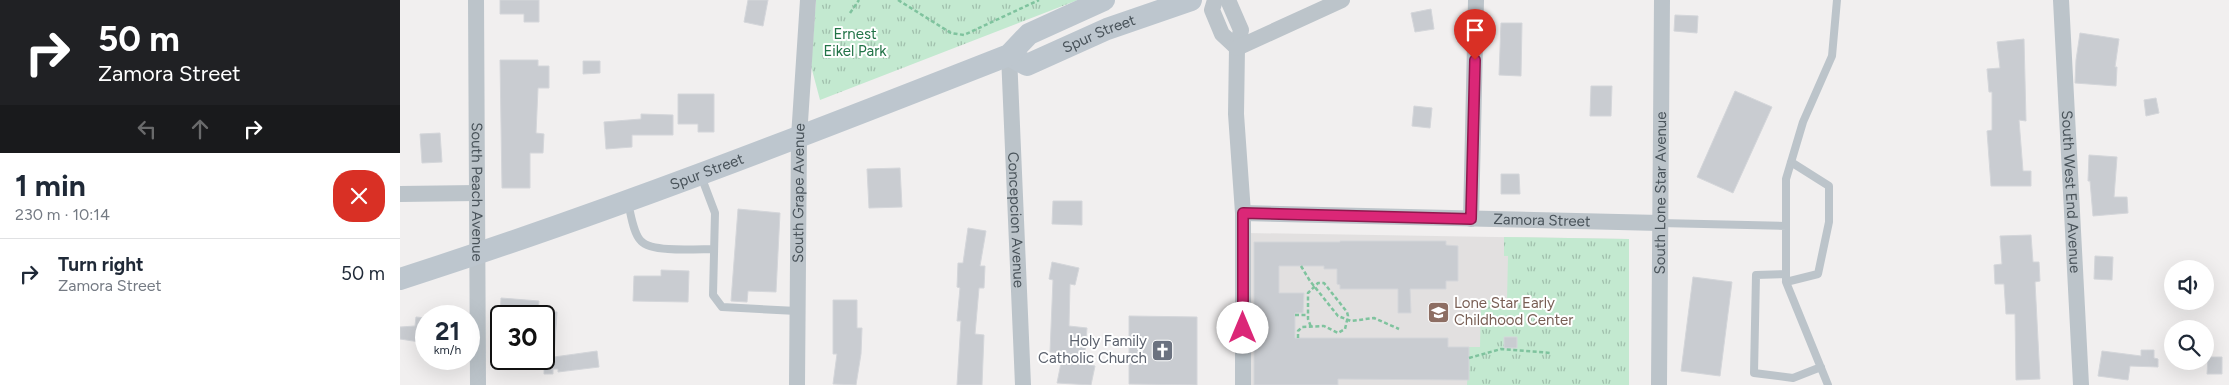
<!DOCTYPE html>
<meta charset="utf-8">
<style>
:root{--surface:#fff;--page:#f2f2f3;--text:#1f2937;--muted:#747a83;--line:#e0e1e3}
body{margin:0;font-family:Figtree,sans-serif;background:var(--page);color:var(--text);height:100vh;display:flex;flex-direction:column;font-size:19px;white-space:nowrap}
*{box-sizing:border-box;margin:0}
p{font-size:16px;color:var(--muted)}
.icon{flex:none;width:28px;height:28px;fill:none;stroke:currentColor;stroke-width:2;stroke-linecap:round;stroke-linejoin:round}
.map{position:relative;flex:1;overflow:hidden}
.side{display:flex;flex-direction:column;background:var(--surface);width:400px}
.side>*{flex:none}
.top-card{background:#202124;color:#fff;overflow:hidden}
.controls{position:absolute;left:1764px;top:260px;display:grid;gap:10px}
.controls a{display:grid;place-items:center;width:50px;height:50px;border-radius:50%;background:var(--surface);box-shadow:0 5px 20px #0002;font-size:25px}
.speed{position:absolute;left:15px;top:305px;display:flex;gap:10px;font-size:25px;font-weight:700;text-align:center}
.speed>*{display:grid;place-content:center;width:65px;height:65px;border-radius:50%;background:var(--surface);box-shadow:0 5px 20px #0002;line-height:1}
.speed small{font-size:12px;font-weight:400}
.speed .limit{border:2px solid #111;border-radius:8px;background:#fff;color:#111}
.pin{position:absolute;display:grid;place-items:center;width:42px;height:42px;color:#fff;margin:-51px -21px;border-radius:50% 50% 50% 0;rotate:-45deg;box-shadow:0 0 5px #0007}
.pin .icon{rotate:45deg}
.me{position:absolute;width:55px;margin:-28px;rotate:0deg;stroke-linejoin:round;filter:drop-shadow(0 0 4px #0008)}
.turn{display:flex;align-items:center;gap:18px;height:105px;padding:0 15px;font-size:22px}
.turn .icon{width:65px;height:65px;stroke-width:2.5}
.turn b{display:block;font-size:35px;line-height:42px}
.lanes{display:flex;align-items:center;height:48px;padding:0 15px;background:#0003;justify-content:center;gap:25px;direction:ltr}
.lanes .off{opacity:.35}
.round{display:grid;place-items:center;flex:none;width:52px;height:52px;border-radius:20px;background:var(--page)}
.headline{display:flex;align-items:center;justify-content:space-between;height:85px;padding:0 15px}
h1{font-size:30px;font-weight:700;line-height:38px}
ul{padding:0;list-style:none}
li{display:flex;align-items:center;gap:15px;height:70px;padding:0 15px;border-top:1px solid var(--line)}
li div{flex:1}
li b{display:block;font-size:19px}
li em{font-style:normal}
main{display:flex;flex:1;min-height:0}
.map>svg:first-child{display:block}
.education{fill:#e2e0e0}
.grass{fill:url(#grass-tufts)}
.building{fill:#c9ccd1;stroke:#d4d6da}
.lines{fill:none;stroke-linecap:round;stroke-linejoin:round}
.path{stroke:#7fc39e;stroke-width:2.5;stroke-dasharray:4 2.5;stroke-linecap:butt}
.service{stroke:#bcc4ca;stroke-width:8}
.minor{stroke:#bcc4ca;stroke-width:16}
.secondary{stroke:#bdc6ce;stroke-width:22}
.route-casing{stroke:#8e194d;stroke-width:12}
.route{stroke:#db2777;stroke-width:9}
.labels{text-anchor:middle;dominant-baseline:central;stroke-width:4;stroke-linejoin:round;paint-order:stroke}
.park-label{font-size:15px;fill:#227347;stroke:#fff}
.street-label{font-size:15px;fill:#49535a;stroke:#fff}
.education-label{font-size:15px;fill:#785e54;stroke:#fff;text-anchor:start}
.worship-label{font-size:15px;fill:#5b616d;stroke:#fff;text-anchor:end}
</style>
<main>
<section class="side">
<div class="top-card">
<div class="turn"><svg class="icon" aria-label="right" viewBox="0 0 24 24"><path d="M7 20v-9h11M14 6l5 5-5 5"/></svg><div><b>50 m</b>Zamora Street</div></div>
<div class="lanes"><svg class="icon off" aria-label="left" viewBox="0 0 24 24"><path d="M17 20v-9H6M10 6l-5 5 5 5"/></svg><svg class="icon off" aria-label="ahead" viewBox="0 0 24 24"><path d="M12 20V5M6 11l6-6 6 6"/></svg><svg class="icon" aria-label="right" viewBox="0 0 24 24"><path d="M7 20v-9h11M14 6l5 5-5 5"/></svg></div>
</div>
<div class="headline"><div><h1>1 min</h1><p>230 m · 10:14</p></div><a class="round" style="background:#d93025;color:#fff"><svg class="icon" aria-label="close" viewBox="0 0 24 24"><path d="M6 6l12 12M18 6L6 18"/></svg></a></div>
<ul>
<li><svg class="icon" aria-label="right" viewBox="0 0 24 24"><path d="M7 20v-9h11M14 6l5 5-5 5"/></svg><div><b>Turn right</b><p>Zamora Street</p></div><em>50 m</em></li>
</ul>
</section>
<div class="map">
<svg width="1829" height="385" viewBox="0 0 1829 385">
<defs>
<pattern id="grass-tufts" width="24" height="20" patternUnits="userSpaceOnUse" patternTransform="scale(1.25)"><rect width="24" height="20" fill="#c3e9d0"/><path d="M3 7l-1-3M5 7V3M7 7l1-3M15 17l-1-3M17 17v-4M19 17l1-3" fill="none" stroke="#a0bfac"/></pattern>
</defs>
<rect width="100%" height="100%" fill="#f1efef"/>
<path class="education" d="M847,233l382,6v146h-383z"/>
<path class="grass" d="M416,0h262l-258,100 -9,-34z
M1104,237l125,2v146h-162l2,-38h11l1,-47 26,1 1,-45h-4z"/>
<path class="building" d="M100,0h39v22h-15v-8h-24z
M348,0h20l-5,26 -19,-4z
M1031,9l3,20 -19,3 -4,-19z
M1275,15l23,1 -1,17 -23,-2z
M1101,23h21l-1,53 -22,-1z
M1680,33l39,6 -4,28h2l-1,19 -41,-3 1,-23z
M1624,39l2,82 -7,-1 4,51h8v15h-40l-4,-55 5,-1v-38h-3l-2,-23 13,-1 -3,-26z
M100,60h38v6h11v22h-11l-2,45 8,1 -1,19h-13v35h-28z
M183,61h17v12l-17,1z
M1191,86h21l-1,30h-21z
M1335,91l37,16 -39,86 -36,-16z
M278,94h36v38h-16v-8h-20z
M1756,98l3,15 -13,3 -2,-16z
M1014,106l18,2 -2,20 -18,-2z
M241,114l32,1v20h-41v12l-26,2 -2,-27 37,-3z
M40,133l2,29 -20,1 -2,-29z
M1689,155l28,2 -3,40h13l1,16 -35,3 -3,-35h-2z
M500,168l2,39 -33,1 -2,-39z
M1101,174h18l1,20h-19z
M653,201h29v24l-30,-1z
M338,209l42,4 -4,79 -28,-1 -1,11 -16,-1z
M568,228l18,3 -6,35h5l-1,22h-5l-4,46 9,1 -2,50h-25l4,-64h-4l3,-33 -3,-1 1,-24h5z
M1631,235l2,27h6l1,19 -5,1 5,97 -24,1 -1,-66h-9l-2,-30h-9l-1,-19 8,-1 -2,-28z
M940,241h106v4l12,1v35h-12v8h-36l1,24h-13v-24h-58v-4l-3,-1v-15h-13v-3h-45v27h25l-1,20h-8v25h153v9h21v33l-131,-1v6h-84v-143h86z
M1695,256l18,1 -1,23 -18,-1z
M652,262l27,6 -4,17 -5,-1 -1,42 18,2 -3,36 11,2 -4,19 -34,-2 6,-30 -13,-1 3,-72 -4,-1z
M261,270l28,1 -1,31 -55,-1 1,-25h27z
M1293,277l39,5 -12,94 -39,-5z
M101,298l38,3 -1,15h-38z
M433,300h24v28h5l-1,26 -5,31 -23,-1 4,-30h-4z
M144,311l13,1 -3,45 43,-6 2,16 -41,5v-3h-5v5h-9z
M729,316l68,1v68l-68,-1z
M16,317l10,1v25l-26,-4v-12l15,-1z
M1104,337h13v11h-13z
M1741,350h13v8l4,1v8l-28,-1 -2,14 -30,-4 4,-25 39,5z
M1808,357h14v17h-15z"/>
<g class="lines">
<path class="path" d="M498,0l53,33 13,2 75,-35
M450,13l9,-13
M901,266l9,15 28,35 13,5 23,-3 25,11
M895,315h13
M898,338v-7l4,-4 22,-1 14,7 7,-4 3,-13 -1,-4 -23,-29h-6l-10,10v26l3,8
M1069,358l32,-9 50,4"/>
<path class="service" d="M301,176l14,37 -2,82 9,12 75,4
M228,203c3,11 5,30 13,38 11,12 57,8 73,8
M1260,223l126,3
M1386,274l-30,1 -2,98 39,5 28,-11
M1386,282l32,-8 11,-52v-36l-38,-24
M1428,385l-42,-103v-103l17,-57 29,-66 5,-56"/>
<g class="minor">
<path id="s1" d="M76,0l2,385"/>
<path d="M815,0l-3,10 10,24 15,14"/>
<path d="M828,0l13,30 -4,18 -1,66 7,99v172"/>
<path id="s2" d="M1661,0l20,385"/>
<path d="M837,48l105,-48"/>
<path id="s3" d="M609,55l14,330"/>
<path d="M0,194l77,-1"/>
<path id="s4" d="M843,213l417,10"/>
<path d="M1071,219l5,-219"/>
<path id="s5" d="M397,385l2,-248 9,-137"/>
<path id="s6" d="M1259,385l3,-385"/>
</g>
<g class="secondary">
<path id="s7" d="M609,55l18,10 80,-36 84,-29"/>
<path id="s8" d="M0,279c206,-66 408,-145 609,-224l20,-21 75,-34"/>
</g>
</g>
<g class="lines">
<defs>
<path id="route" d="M843,328v-115l228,6 4,-159"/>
</defs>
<use href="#route" class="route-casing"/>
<use href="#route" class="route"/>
</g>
<defs>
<symbol id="school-square" viewBox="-11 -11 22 22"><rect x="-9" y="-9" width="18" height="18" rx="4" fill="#8d6e63" stroke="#fff"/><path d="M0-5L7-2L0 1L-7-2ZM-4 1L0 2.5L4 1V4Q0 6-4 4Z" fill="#fff"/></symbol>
<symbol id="church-square" viewBox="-11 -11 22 22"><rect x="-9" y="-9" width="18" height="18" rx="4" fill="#6b7280" stroke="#fff"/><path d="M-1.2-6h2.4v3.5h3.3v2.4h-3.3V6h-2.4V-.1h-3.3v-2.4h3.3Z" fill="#fff"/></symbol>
</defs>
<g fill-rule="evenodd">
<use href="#school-square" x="1026" y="300" width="25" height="25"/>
<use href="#church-square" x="750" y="338" width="25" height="25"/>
</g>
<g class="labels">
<g class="park-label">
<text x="455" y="34">Ernest<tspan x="455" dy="17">Eikel Park</tspan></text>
</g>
<g class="street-label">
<text stroke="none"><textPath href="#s7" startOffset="99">Spur Street</textPath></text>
<text stroke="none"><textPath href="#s8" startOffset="325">Spur Street</textPath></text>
<text stroke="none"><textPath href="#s5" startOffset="192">South Grape Avenue</textPath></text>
<text stroke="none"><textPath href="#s6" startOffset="192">South Lone Star Avenue</textPath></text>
<text stroke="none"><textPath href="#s2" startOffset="192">South West End Avenue</textPath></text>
<text stroke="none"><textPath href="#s1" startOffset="192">South Peach Avenue</textPath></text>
<text stroke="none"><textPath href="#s3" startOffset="165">Concepcion Avenue</textPath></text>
<text stroke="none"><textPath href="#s4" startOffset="299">Zamora Street</textPath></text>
</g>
<g class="education-label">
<text x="1054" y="303">Lone Star Early<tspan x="1054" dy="17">Childhood Center</tspan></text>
</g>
<g class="worship-label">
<text x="747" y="341">Holy Family<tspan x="747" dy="17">Catholic Church</tspan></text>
</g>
</g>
</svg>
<div class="controls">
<a><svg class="icon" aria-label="sound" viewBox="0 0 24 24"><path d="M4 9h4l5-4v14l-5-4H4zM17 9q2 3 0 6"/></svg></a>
<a><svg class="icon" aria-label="search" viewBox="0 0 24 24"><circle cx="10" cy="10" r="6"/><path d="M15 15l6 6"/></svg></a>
</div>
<div class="speed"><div>21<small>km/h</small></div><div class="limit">30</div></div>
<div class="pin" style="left:1075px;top:60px;background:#d93025"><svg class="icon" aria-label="arrive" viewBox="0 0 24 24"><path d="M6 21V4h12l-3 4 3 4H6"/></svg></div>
<svg class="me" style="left:843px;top:328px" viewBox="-20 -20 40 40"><circle r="19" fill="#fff"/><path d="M0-13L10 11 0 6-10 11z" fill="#db2777"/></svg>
</div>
</main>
